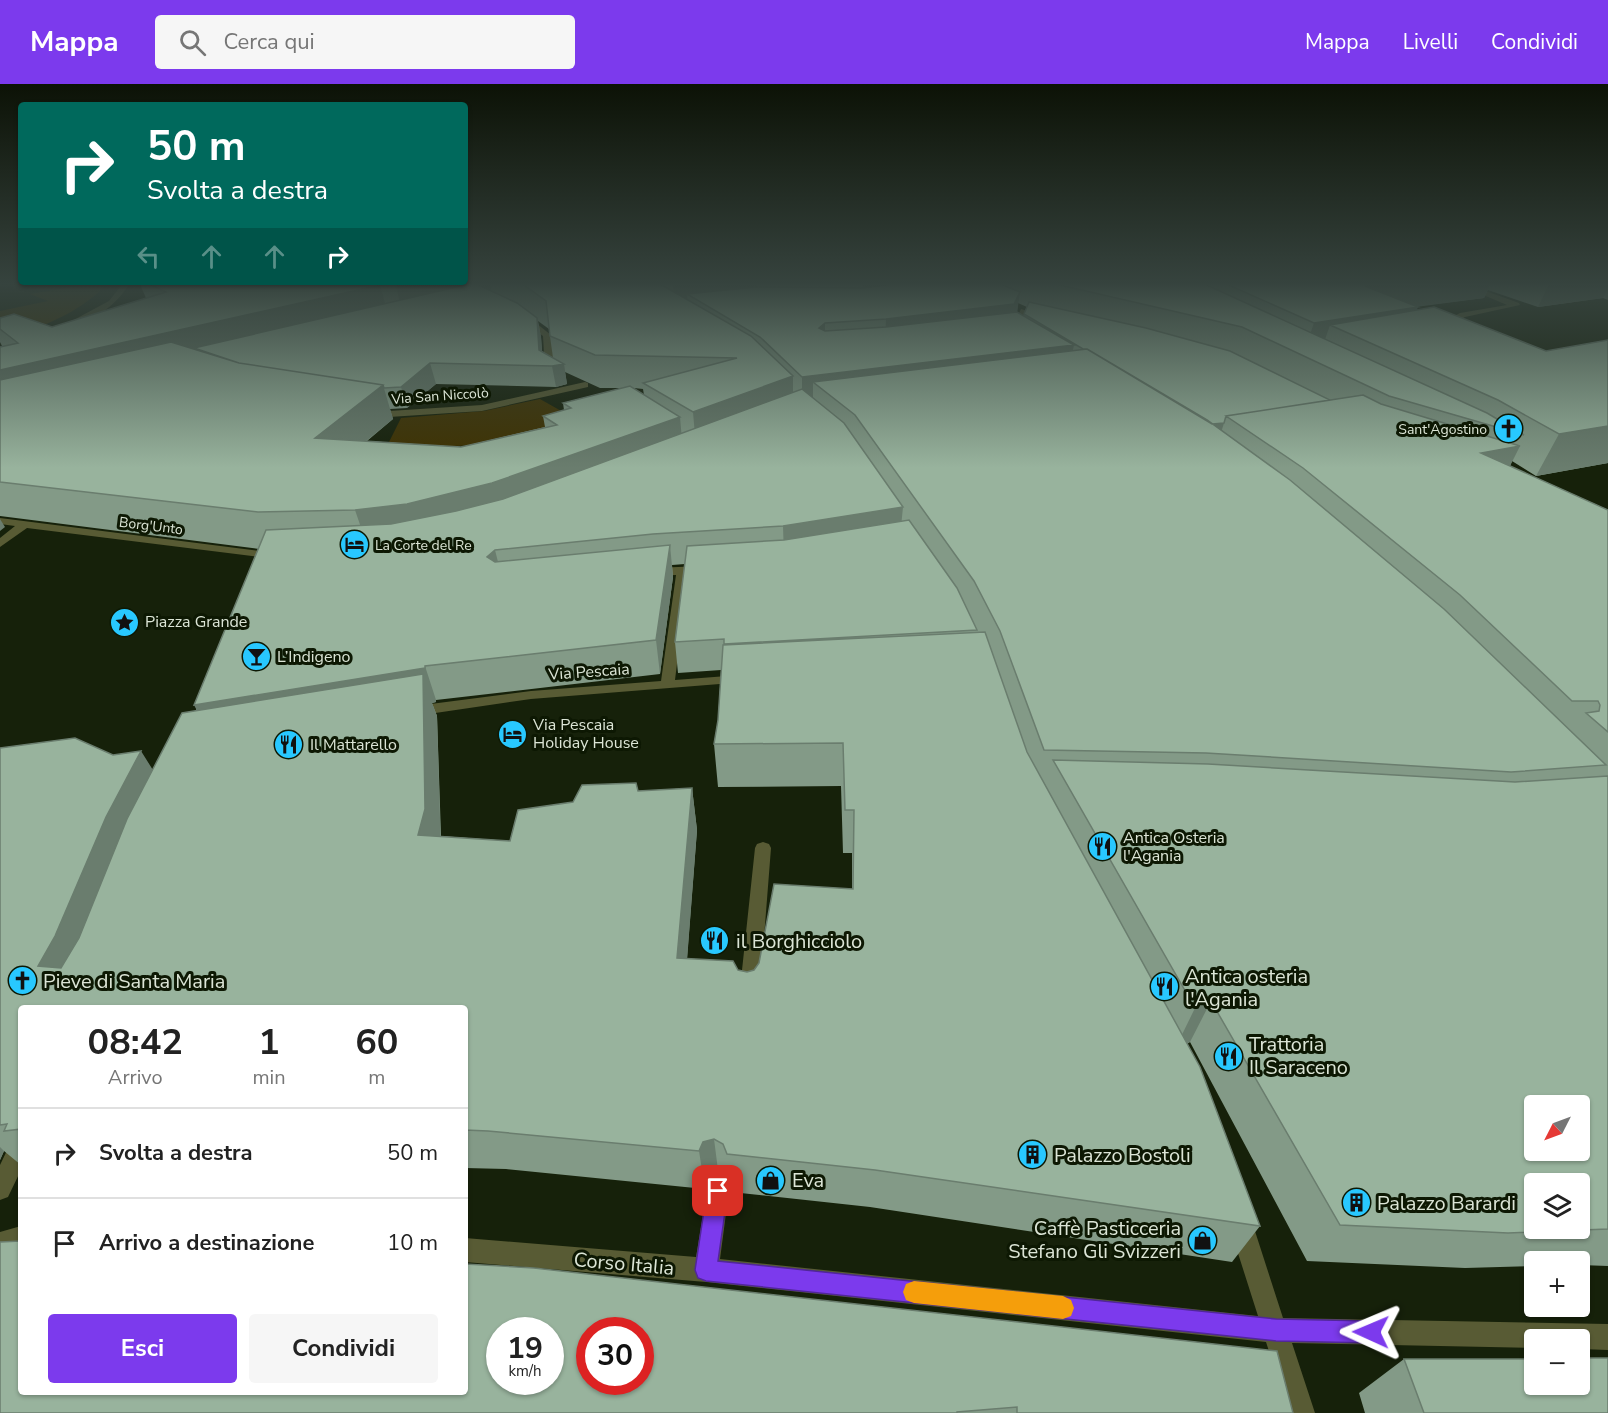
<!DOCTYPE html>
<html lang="it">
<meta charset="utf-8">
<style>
:root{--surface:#fff;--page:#f6f6f6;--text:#222;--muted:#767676;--line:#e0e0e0;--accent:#7c3aed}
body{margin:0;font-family:"Nunito Sans",sans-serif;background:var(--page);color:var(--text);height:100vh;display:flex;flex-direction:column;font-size:22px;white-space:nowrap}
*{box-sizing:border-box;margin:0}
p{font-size:20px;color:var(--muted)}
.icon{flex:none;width:33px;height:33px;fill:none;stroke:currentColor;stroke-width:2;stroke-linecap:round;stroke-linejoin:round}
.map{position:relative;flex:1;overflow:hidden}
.drawer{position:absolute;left:18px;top:921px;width:450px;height:390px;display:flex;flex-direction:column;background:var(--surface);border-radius:6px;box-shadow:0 2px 4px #0004}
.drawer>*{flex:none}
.banner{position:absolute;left:18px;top:18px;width:450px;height:183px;border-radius:6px;box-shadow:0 2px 4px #0004;background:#00695c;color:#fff;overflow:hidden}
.needle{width:39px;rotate:228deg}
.tools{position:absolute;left:1524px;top:1011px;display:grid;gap:12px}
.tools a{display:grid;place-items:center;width:66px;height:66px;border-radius:6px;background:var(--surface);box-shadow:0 2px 4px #0004;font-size:30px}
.speed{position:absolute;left:486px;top:1233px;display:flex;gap:12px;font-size:30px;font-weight:700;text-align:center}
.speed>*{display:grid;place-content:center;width:78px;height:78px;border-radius:50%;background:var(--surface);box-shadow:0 2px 4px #0004;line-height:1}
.speed small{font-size:15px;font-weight:400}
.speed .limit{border:9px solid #d22;background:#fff;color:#111}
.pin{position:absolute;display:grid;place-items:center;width:51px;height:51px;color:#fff;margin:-26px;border-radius:12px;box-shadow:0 3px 9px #0006}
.me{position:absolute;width:66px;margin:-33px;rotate:271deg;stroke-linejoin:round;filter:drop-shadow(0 0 4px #0008)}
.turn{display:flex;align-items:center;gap:21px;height:126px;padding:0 30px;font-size:27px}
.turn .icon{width:78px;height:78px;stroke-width:2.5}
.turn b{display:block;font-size:42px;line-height:51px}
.lanes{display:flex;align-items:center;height:57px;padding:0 30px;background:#0003;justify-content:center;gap:30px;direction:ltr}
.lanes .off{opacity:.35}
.eta{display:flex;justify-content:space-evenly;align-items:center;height:102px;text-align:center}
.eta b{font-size:36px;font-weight:700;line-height:42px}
.action{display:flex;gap:12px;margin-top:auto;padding:12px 30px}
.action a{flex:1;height:69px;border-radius:6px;background:var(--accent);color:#fff;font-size:24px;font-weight:700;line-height:69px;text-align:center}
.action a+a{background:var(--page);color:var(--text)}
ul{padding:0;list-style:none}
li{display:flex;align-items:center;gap:18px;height:90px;padding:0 30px;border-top:2px solid var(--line)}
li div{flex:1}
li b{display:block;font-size:22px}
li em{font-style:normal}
header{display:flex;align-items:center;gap:36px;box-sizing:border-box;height:84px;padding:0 30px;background:var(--accent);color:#fff}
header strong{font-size:28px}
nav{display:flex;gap:33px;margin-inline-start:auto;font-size:21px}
.search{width:420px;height:54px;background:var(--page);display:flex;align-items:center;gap:15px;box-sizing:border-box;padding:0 21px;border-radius:6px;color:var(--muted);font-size:22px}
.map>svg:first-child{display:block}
.green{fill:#403301}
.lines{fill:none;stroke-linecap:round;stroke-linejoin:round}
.minor{fill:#585b34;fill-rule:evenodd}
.wall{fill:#839a87;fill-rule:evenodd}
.shaded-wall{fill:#6a7d6e}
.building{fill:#98b39d;stroke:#6a7d6e;stroke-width:1.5;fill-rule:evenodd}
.route{fill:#7c3aed;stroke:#51269a;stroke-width:1.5}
.slow{fill:#f59e0b}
.labels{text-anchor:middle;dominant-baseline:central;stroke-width:6;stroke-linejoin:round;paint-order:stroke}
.far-street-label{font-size:14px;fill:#dce5d6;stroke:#0d1803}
.far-poi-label{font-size:14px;fill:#dce5d6;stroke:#0d1803;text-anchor:end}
.poi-label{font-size:16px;fill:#dce5d6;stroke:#0d1803;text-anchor:start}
.street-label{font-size:16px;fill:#dce5d6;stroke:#0d1803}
.near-poi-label{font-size:20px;fill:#dce5d6;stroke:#0d1803;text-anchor:start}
.near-street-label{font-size:20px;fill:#dce5d6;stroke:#0d1803}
</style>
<header>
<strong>Mappa</strong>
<div class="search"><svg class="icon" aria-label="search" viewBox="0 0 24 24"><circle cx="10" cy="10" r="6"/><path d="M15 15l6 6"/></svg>Cerca qui</div>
<nav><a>Mappa</a><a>Livelli</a><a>Condividi</a></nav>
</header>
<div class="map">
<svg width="1608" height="1329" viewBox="0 0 1608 1329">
<rect width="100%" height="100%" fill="#16210a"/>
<path class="green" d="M102,198l-2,9c-29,26 -63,38 -100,48v-28l48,-10 -18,-7z
M540,315l39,22 -93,24 -100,3 15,-30 83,-7z"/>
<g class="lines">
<path class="minor" d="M124,198h6c-8,18 -41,45 -62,45v-4l41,-22z
M1469,201l50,18 1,2 -55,12 -20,11h-6v-4l21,-11 47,-8 -40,-17z
M1021,225l7,2 -9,18 4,3 -4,2 -8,-4z
M520,231h6l25,20 4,39h-6l-4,-4 -2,-34 -23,-17z
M585,298l3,1v4l-106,24 -93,6 -22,-5 5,-3 17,2 93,-6z
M0,434l276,35 6,3 -6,3 -249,-31 -27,19v-9l15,-12 -15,-2z
M703,482l4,1v6l-19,1 -13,106 65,-5 5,1 2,3 -2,3 -214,17 -116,17 -7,-5 7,-5 116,-15 130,-10 15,-106 -23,1 -6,-4 6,-4z
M763,758l6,2 2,4 -11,141 -3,6 -7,2 -7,-2 -3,-6 15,-141 2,-4z
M21,1051v35l-13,27 -8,3v-35l13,-27z
M718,1096l8,3 3,8 -9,68 538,57 -29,-91 4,-8 8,-4 8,4 4,8 30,93 325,6v26l-28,-1v-9h-46v8l-242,-5 23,70h-26l-23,-71 -560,-60 -241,-20v-24l231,19 11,-66 3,-8z
M21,1142v24l-21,6v-24z"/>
</g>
<path class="wall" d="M139,198h1469v18l-5,-2 -65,9 -50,-17 -4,8 -66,8 -2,4 192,153 -72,13 -24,-15 -2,5 98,44v756l-28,-1v-3h-46v4l-69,2 -158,-7 -117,-219 -3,2 73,182 -28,36 -362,-55 -139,-15 -3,-10 -9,-4 -10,3 -4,8 -199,-20 -41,-1v-160h-444v157l-17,-14 -4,9v-412l113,7 39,15 44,-60 63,-161 -259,-33v-169l2,-1 -2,-4v-24l52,9 94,-29zM1018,219l9,4 -3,9 -7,-4zM538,237l11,8 4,29 -11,-7 -1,-14zM565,288l35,16h22l-59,15 1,7 -21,6 2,11 -84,20 -94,-6 26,-22 -3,-10 17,-1 29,-24 120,3 11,-3zM634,304l9,1 1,6zM685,480l-10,78 3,31 43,-3 -3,50 -4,24 4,43 123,-1 2,67h9v36l-98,81 -7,2 -60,-14 10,-128 -5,-42 -54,3 -65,11 -63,39 -69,-5 -4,-120 -5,-13 4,-1v-2l224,-26 13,-97 -1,-12z
M1404,1275l204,54h-243l-6,-20z
M465,1308l828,21h-1293z"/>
<path class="shaded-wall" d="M371,198h7l1,3h1l8,29 -388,94v-38z
M395,198h68l2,13 -63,16z
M482,198h8l1,8 -7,2z
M673,198h83l1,18 -70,-6 1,13 -13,2z
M863,198h72l-73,19z
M1395,198h96l-7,16 -129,17 10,-29z
M1550,198h58v6l-5,10 -65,9z
M1020,208l-3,21 -132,29 1,-23z
M1418,223l-12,30 -76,-12 -9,26 -18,3 11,-31z
M537,234l4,19 2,29 -4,-16z
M825,239v23l-6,-18z
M1074,261l-5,24 -256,13v18l-11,2v-25z
M430,279l6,21 -29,24 -6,-21z
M564,280l3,20 -11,3 -4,-21z
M793,292v33l-97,38 -3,-35z
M383,301l10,34 -66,54 -12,-35z
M680,333l3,35 -315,96 -13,-38z
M1224,339l-5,16 -10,-14z
M1608,342v37l-72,13 23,-42z
M1520,362l-18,36 -21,-29z
M903,423l-3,30 -116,20 -1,-31z
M0,435l5,8 -5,4z
M670,461l3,32 -13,97 -4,-34z
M495,466l8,32 -16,-25z
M425,582l11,34v2l-4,1 5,13 4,136 -229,-113 -18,-34z
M141,667l27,43 -77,184 -53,-12 68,-149z
M692,704l5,42 -13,170 -7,-42z
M1211,917l-21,41 -15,7 20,-41z
M714,1055l5,39 -10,3 -4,8 -6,-38 4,-9z
M0,1063l4,4 -4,9z"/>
<path class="building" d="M145,198h229l6,3 -380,85v-23l18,-4 -18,-14v-11l14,-4 38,13 114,-35z
M517,198h137l13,6 84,48 42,40 -100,36 -50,-29 94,-25 -142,-3 -45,-19 -4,-35 -22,-16z
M903,198h92l25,10 -6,12 -128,15 -61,4 -6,5 6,3 61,-4 131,-15 57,33 -272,32 -42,-40 -73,-43 69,-7 107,1 33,-4z
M1047,198h153l287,131 37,22 -135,-39 -147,-69z
M1222,198h173l-30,4 53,21 -104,16z
M474,199l43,20 20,15 2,32 25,14 -12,2 -122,-3 -29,24 -17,1 -1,-3 -144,-22 -45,-15z
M1029,218l117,26 84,23 100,49 -104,16 -2,7 -12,1 -125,-75h-4l-59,-35z
M1434,223l112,44 62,-11v86l-49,8 -61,-34 -168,-75z
M171,258l68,21 144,22 -68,53 146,9 96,-22 -14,-9 28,-8 -8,-5 67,-17 50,31 -188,66 -85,21 -52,6 -97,2 -258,-30v-102z
M1087,265l120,71 83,60 154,129 162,156 -95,7 -305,-19 -162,-3 -44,-119 -26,-50 -119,-166 -42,-33z
M802,305l42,34 59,84 -120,19 -130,8 -158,16 -8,7 8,5 175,-17 -14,95 -231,26v2l-231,37 72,-175 125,-6 65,-13 47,-12z
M1363,311l18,9 139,42 -39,7 127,57v222l-22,-19 13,-2 1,-6 -2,-4h-26l-112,-106 -157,-127 -77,-52z
M909,436l48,68 20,42 -253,14v-5l-49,3 12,-96 97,-6z
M985,548l42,120 173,315 60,159 -385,-56 -148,-16 -4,-10 -9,-5 -11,3 -4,9 -211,-20 -23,-1v-122h-444v121l-17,2 3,-7 -7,1v-377l75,-10 38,17 28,-4 -35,66 -51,119 -17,30 23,2 18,-30 48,-119 55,-106 241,-39 2,135 -7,26 92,6 8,-31 55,-8 9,-17 54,-2 2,8 54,-3 -15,170 56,3 5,9 9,2 7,-2 5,-7 15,-79 79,5 1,-79h-9l-2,-67 -129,1 4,-24 5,-75z
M1053,676l155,4 307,18 93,-6v453l-100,4 -168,-8 -129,-224 -16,7zM1534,1022h46v44h-46zM1534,1100h46v44h-46z
M21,1157v151h444v-128l69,4 743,83 16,62h-276v-6l-60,5v1h-957v-171zM500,1246h50v52h-50zM590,1246h50v52h-50z
M1580,1274h28v55h-184l-20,-54h130v25h46z"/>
<linearGradient id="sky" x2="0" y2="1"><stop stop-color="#0c1206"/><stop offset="0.52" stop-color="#36433e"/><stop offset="1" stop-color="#36433e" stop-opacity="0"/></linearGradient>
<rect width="1608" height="384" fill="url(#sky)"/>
<path class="route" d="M718,1096l7,3 3,8 -10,70 558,58 95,2 8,3 3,8 -3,8 -8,3 -95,-2 -570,-60 -8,-3 -3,-8 12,-79 3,-8z"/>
<path class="slow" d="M914,1197l149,15 8,4 3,8 -3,8 -8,3 -149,-16 -8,-3 -3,-8 3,-8z"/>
<defs>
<symbol id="church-disc" viewBox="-11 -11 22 22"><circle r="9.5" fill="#28c8ff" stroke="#0d1803"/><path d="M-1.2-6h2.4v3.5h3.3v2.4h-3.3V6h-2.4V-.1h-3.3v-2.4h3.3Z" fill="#111"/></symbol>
<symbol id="hotel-disc" viewBox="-11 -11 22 22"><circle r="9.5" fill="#28c8ff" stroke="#0d1803"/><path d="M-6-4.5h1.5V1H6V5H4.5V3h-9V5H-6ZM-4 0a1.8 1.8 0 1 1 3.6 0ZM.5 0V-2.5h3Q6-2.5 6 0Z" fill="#111"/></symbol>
<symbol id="sight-disc" viewBox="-11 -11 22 22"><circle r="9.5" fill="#28c8ff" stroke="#0d1803"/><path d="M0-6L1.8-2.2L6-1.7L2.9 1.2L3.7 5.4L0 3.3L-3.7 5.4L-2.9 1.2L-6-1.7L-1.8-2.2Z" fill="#111"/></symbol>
<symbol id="bar-disc" viewBox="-11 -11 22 22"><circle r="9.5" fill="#28c8ff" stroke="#0d1803"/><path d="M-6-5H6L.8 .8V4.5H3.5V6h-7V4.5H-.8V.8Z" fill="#111"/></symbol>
<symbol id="restaurant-disc" viewBox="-11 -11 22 22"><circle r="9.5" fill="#28c8ff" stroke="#0d1803"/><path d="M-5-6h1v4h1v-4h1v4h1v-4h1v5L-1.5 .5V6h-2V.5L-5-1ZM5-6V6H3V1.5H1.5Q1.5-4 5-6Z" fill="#111"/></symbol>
<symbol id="building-disc" viewBox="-11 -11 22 22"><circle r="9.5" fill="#28c8ff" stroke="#0d1803"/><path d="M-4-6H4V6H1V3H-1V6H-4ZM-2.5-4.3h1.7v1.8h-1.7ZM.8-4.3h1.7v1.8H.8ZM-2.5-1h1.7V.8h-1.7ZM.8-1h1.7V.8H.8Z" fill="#111"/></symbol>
<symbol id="shop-disc" viewBox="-11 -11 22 22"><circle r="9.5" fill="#28c8ff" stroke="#0d1803"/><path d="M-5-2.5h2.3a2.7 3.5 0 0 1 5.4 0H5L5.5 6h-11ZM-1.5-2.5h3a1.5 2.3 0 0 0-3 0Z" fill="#111"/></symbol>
</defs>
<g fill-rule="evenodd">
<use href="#church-disc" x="1492" y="328" width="33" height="33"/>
<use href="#hotel-disc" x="338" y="444" width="33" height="33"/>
<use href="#sight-disc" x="108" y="522" width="33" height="33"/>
<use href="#bar-disc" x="240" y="556" width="33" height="33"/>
<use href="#hotel-disc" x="496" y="634" width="33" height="33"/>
<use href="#restaurant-disc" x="272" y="644" width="33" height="33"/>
<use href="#restaurant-disc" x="1086" y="746" width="33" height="33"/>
<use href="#restaurant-disc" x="698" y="840" width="33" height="33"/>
<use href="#church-disc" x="6" y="880" width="33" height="33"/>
<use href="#restaurant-disc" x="1148" y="886" width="33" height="33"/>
<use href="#restaurant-disc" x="1212" y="956" width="33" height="33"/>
<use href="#building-disc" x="1016" y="1054" width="33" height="33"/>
<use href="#shop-disc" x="754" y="1080" width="33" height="33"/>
<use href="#building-disc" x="1340" y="1102" width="33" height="33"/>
<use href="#shop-disc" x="1186" y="1140" width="33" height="33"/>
</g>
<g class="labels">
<g class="far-street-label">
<text transform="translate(440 312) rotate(-4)">Via San Niccolò</text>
<text transform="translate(151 442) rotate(7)">Borg'Unto</text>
</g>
<g class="far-poi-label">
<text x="1487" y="345">Sant'Agostino</text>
<text x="375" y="461" text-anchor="start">La Corte del Re</text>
</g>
<g class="poi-label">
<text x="145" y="538">Piazza Grande</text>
<text x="277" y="573">L’Indigeno</text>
<text x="533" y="641">Via Pescaia<tspan x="533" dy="18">Holiday House</tspan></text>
<text x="310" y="661">Il Mattarello</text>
<text x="1123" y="754">Antica Osteria<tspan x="1123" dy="18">l'Agania</tspan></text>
</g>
<g class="street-label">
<text transform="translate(589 588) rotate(-4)">Via Pescaia</text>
</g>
<g class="near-poi-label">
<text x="736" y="857">il Borghicciolo</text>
<text x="1185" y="892">Antica osteria<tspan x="1185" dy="23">l'Agania</tspan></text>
<text x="43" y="897">Pieve di Santa Maria</text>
<text x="1249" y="960">Trattoria<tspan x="1249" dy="23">Il Saraceno</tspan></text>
<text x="1054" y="1071">Palazzo Bostoli</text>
<text x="792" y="1096">Eva</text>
<text x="1377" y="1119">Palazzo Barardi</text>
<text x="1181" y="1144" text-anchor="end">Caffè Pasticceria<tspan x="1181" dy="23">Stefano Gli Svizzeri</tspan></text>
</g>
<g class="near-street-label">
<text transform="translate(624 1180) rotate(5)">Corso Italia</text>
</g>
</g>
</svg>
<div class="tools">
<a><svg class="needle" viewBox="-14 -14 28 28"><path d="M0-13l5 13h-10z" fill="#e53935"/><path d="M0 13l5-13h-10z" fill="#767676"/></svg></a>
<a><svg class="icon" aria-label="layers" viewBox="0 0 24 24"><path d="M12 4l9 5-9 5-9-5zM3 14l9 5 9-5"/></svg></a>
<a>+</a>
<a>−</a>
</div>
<div class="speed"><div>19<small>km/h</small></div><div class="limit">30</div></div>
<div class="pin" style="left:718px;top:1107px;background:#d93025"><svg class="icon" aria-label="arrive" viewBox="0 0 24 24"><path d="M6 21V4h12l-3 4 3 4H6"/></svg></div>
<svg class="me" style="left:1371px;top:1248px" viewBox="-20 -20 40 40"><path d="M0-17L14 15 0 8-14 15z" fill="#7c3aed" stroke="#fff" stroke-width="4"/></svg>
<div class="banner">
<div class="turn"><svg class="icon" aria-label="right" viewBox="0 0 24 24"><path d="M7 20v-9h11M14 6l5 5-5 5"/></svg><div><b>50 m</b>Svolta a destra</div></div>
<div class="lanes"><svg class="icon off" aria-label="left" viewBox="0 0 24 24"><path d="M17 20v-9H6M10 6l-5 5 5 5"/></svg><svg class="icon off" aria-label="ahead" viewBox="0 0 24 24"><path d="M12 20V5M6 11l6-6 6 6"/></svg><svg class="icon off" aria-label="ahead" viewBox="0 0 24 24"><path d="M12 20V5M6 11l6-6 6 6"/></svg><svg class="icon" aria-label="right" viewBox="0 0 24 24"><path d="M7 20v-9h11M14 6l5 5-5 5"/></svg></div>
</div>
<section class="drawer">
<div class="eta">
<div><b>08:42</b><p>Arrivo</p></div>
<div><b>1</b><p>min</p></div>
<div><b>60</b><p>m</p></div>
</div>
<ul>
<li><svg class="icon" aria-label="right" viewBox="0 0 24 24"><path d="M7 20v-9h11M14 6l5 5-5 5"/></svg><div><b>Svolta a destra</b></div><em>50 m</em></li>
<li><svg class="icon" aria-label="arrive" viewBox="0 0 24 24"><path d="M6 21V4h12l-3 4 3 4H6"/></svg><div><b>Arrivo a destinazione</b></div><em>10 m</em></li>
</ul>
<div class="action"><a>Esci</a><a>Condividi</a></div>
</section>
</div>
